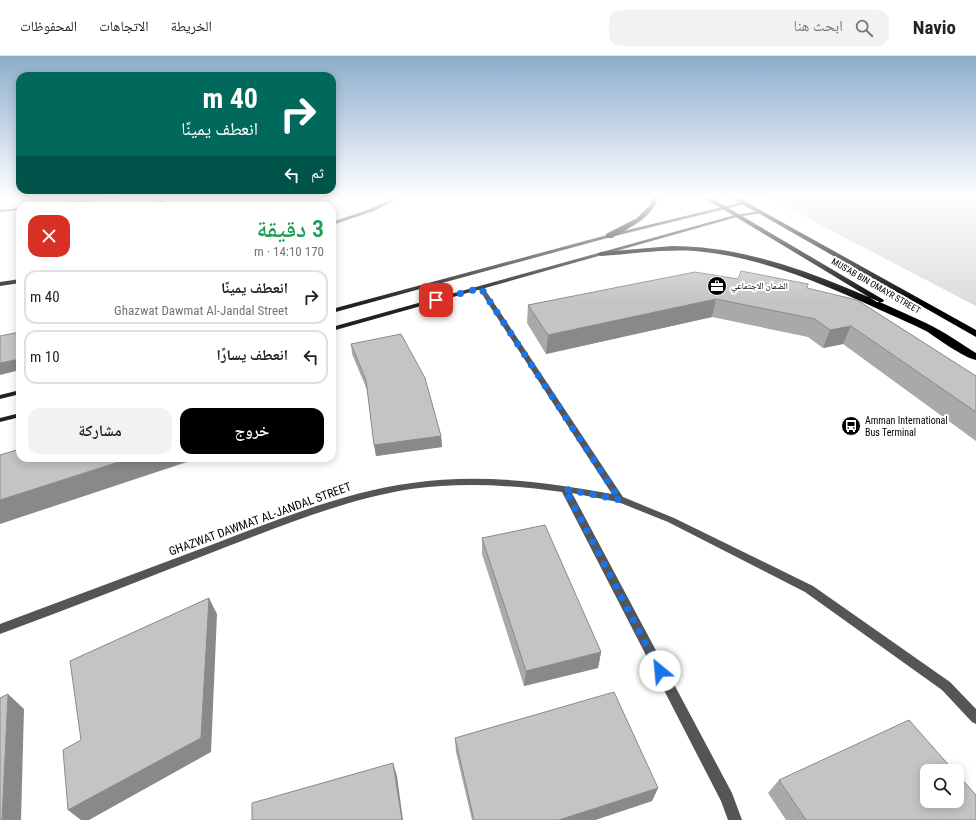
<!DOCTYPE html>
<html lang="ar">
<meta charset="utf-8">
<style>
:root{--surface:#fff;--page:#f2f2f2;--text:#222;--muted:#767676;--line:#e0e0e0;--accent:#000}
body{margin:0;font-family:"Roboto Condensed","Noto Naskh Arabic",sans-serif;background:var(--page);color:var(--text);direction:rtl;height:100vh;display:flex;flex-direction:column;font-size:15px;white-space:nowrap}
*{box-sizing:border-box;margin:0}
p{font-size:13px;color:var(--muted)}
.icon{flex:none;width:22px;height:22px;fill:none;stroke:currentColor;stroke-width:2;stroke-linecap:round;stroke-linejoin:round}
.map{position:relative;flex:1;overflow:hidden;direction:ltr}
.panel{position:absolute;left:16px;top:146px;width:320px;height:260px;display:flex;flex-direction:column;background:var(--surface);border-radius:12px;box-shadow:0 2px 10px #0003;direction:rtl}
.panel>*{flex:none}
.banner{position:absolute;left:16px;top:16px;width:320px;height:122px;border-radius:12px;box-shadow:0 2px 10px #0003;direction:rtl;background:#00695c;color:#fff;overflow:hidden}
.controls{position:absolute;left:920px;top:708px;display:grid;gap:8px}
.controls a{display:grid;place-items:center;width:44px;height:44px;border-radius:8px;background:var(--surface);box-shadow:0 2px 10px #0003;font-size:20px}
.pin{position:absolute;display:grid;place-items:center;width:34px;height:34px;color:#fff;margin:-17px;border-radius:8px;box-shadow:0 2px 6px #0006}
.me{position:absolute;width:44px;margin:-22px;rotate:332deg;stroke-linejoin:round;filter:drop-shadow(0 0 3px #0008)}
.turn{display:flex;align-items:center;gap:14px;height:84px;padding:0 12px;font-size:18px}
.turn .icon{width:52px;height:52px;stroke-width:2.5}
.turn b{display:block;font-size:28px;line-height:34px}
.then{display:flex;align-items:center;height:38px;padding:0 12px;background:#0003;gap:8px;font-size:15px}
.round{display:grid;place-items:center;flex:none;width:42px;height:42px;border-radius:12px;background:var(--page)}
.head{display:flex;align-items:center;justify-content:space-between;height:68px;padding:0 12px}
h1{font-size:24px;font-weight:600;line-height:30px;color:#1e9e55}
.action{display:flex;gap:8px;margin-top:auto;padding:8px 12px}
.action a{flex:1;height:46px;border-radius:12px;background:var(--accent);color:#fff;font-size:16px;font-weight:600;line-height:46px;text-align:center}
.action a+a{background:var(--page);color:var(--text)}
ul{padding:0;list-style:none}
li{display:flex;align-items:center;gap:12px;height:54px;margin:0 8px 6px;padding:0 4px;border:2px solid var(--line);border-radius:12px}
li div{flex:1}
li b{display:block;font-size:15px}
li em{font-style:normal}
header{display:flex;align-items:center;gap:24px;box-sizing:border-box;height:56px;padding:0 20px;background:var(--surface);border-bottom:1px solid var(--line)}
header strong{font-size:19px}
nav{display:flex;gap:22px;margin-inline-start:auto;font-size:14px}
.search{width:280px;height:36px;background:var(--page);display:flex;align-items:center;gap:10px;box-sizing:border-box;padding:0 14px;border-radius:12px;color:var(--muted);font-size:15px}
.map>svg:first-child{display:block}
.green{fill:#dcdcdc}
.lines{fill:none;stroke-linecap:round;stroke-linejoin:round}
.street{fill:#555;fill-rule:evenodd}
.secondary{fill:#222;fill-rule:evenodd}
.highway{fill:#000;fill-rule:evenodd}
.wall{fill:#a9a9a9}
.shaded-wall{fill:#898989}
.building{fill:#c4c4c4;stroke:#898989}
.route{stroke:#1a73e8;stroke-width:7;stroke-dasharray:0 12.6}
.labels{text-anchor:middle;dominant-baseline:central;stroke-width:4;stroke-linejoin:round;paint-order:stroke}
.far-poi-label{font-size:9px;fill:#000;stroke:#fff;text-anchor:start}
.far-street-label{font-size:9px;fill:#000;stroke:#fff}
.poi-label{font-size:10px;fill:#000;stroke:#fff;text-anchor:start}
.near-street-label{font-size:12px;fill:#000;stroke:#fff}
</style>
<header>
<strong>Navio</strong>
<div class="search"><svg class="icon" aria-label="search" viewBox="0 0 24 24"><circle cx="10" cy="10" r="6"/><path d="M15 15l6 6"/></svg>ابحث هنا</div>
<nav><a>الخريطة</a><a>الاتجاهات</a><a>المحفوظات</a></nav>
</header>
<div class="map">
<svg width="976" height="764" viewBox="0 0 976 764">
<rect width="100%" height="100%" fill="#fff"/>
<path class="green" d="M765,140h211v110z"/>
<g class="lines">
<path class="street" d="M114,140h11l-73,10h-13z
M159,140h4l1,10h-4z
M20,152v2l-20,2v-2z
M481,230l3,2 139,209 51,21 139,68 137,96 26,27v15l-4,-2 -30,-32 -137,-98 -137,-70 -50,-20 -46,-9 160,300 10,27h-14l-7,-19 -159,-309c-50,-7 -101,-10 -151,-3 -64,10 -124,35 -185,58 -75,29 -150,59 -226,87v-10c73,-27 146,-55 219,-82 63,-24 126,-50 193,-59 68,-10 133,-1 200,11l-134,-206z"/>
<path class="secondary" d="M398,140h5l-29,15 -42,14v-3l38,-13z
M743,146l2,1v1l-134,33 -279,76v-4l275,-74z
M760,155h2v2l-25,4 -405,114v-4l403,-112z
M20,223v4l-20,3v-4z
M20,334v4l-20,5v-4z
M20,357v4l-20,5v-4z"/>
<path class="highway" d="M653,140h6c-6,22 -29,31 -47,42h-6v-4l31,-16 13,-13z
M701,140h7l176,104 -1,2h-6z
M728,140h7l241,134v7z
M672,190c89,0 175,41 254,77 17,8 34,20 50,30v7c-14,-3 -37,-21 -50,-29 -9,-5 -20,-9 -30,-14 -64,-29 -130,-60 -201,-66 -31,-2 -63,3 -94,5l-4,-2 4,-2z"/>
</g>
<path class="wall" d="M738,223l69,9 169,88v65l-133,-97 -20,4 -15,-11 -96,-20 -166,37 -19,-31 1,-18z
M351,288l90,92 1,11 -66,9 -9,-66 -15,-36z
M482,482l119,114 -3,16 -74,18 -42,-132z
M455,682l203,50 -6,13 -57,19h-123l-16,-68z
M779,724l197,40h-190l-18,-27z"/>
<path class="shaded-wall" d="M716,243l-4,18 -166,37 2,-19z
M851,270l-8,18 -20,4 7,-18z
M20,303v11l-20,5v-12z
M441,380l1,11 -66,9 -2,-11z
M131,402h68l-199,66v-24z
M209,542l8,16 -6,138 -122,68h-8l-13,-10z
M601,596l-3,16 -74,18 2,-15z
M8,638l16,15 -3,111h-19z
M393,707l4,13 6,44h-1z
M658,732l-6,13 -57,19h-36z"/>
<path class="building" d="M741,215l67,13 -1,4 50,12 119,76v36l-125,-86 -21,4 -15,-11 -99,-20 -168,36 -20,-30 167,-33 43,7z
M20,276v27l-20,4v-27z
M401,278l24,44 16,58 -67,9 -8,-65 -15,-36z
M20,393v9h111l-131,42v-45z
M545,469l56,127 -75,19 -44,-133z
M209,542l-8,140 -133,72 -5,-60 18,-10 -11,-79z
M614,636l44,96 -99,32h-85l-19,-82z
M8,638l-6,126h-2v-122z
M909,664l45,51h-27v30h30v-27l19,21v25h-170l-27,-40z
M393,707l9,57h-150v-17z"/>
<linearGradient id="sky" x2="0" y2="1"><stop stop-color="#8cadcc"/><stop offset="0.57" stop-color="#fff"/><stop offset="1" stop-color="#fff" stop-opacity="0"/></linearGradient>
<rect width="976" height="247" fill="url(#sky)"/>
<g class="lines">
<path class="route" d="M436,244l45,-12 139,212 -55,-11 95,182"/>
</g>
<defs>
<symbol id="office-disc" viewBox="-11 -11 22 22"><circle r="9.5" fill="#000" stroke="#fff"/><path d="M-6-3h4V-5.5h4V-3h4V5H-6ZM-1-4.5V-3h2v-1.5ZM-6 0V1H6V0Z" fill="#fff"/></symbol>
<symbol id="bus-disc" viewBox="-11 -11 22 22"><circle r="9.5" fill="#000" stroke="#fff"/><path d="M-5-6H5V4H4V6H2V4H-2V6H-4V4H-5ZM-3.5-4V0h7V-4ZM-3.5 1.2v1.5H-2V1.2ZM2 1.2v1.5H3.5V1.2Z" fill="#fff"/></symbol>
</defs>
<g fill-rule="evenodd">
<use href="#office-disc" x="706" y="219" width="22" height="22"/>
<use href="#bus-disc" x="840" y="359" width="22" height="22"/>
</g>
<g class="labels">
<g class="far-poi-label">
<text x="731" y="230">الضمان الاجتماعي</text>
</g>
<g class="far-street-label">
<text transform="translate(876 230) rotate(30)">MUS'AB BIN OMAYR STREET</text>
</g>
<g class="poi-label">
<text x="865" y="364">Amman International<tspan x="865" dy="12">Bus Terminal</tspan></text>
</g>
<g class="near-street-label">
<text transform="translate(260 463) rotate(-20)">GHAZWAT DAWMAT AL-JANDAL STREET</text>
</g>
</g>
</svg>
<div class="controls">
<a><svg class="icon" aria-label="search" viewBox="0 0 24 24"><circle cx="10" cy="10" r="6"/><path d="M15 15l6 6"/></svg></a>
</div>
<div class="pin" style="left:436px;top:244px;background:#d93025"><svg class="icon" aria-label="arrive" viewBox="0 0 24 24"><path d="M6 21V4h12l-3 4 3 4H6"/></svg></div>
<svg class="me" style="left:660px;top:615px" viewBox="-20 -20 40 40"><circle r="19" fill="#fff"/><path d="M0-13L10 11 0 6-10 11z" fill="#1a73e8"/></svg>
<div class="banner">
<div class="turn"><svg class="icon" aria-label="right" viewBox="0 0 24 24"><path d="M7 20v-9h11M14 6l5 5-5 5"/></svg><div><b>40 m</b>انعطف يمينًا</div></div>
<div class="then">ثم<svg class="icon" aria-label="left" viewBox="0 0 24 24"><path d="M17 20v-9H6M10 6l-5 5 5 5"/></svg></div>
</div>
<section class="panel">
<div class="head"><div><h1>3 دقيقة</h1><p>170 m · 14:10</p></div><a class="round" style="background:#d93025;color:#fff"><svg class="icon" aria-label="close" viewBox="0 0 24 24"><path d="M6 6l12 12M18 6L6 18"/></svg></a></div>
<ul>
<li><svg class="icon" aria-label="right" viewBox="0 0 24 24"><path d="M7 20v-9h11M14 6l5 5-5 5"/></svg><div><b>انعطف يمينًا</b><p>Ghazwat Dawmat Al-Jandal Street</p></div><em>40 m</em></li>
<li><svg class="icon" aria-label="left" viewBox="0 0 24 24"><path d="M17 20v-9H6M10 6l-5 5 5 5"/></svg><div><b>انعطف يسارًا</b></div><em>10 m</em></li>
</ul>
<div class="action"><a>خروج</a><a>مشاركة</a></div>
</section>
</div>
